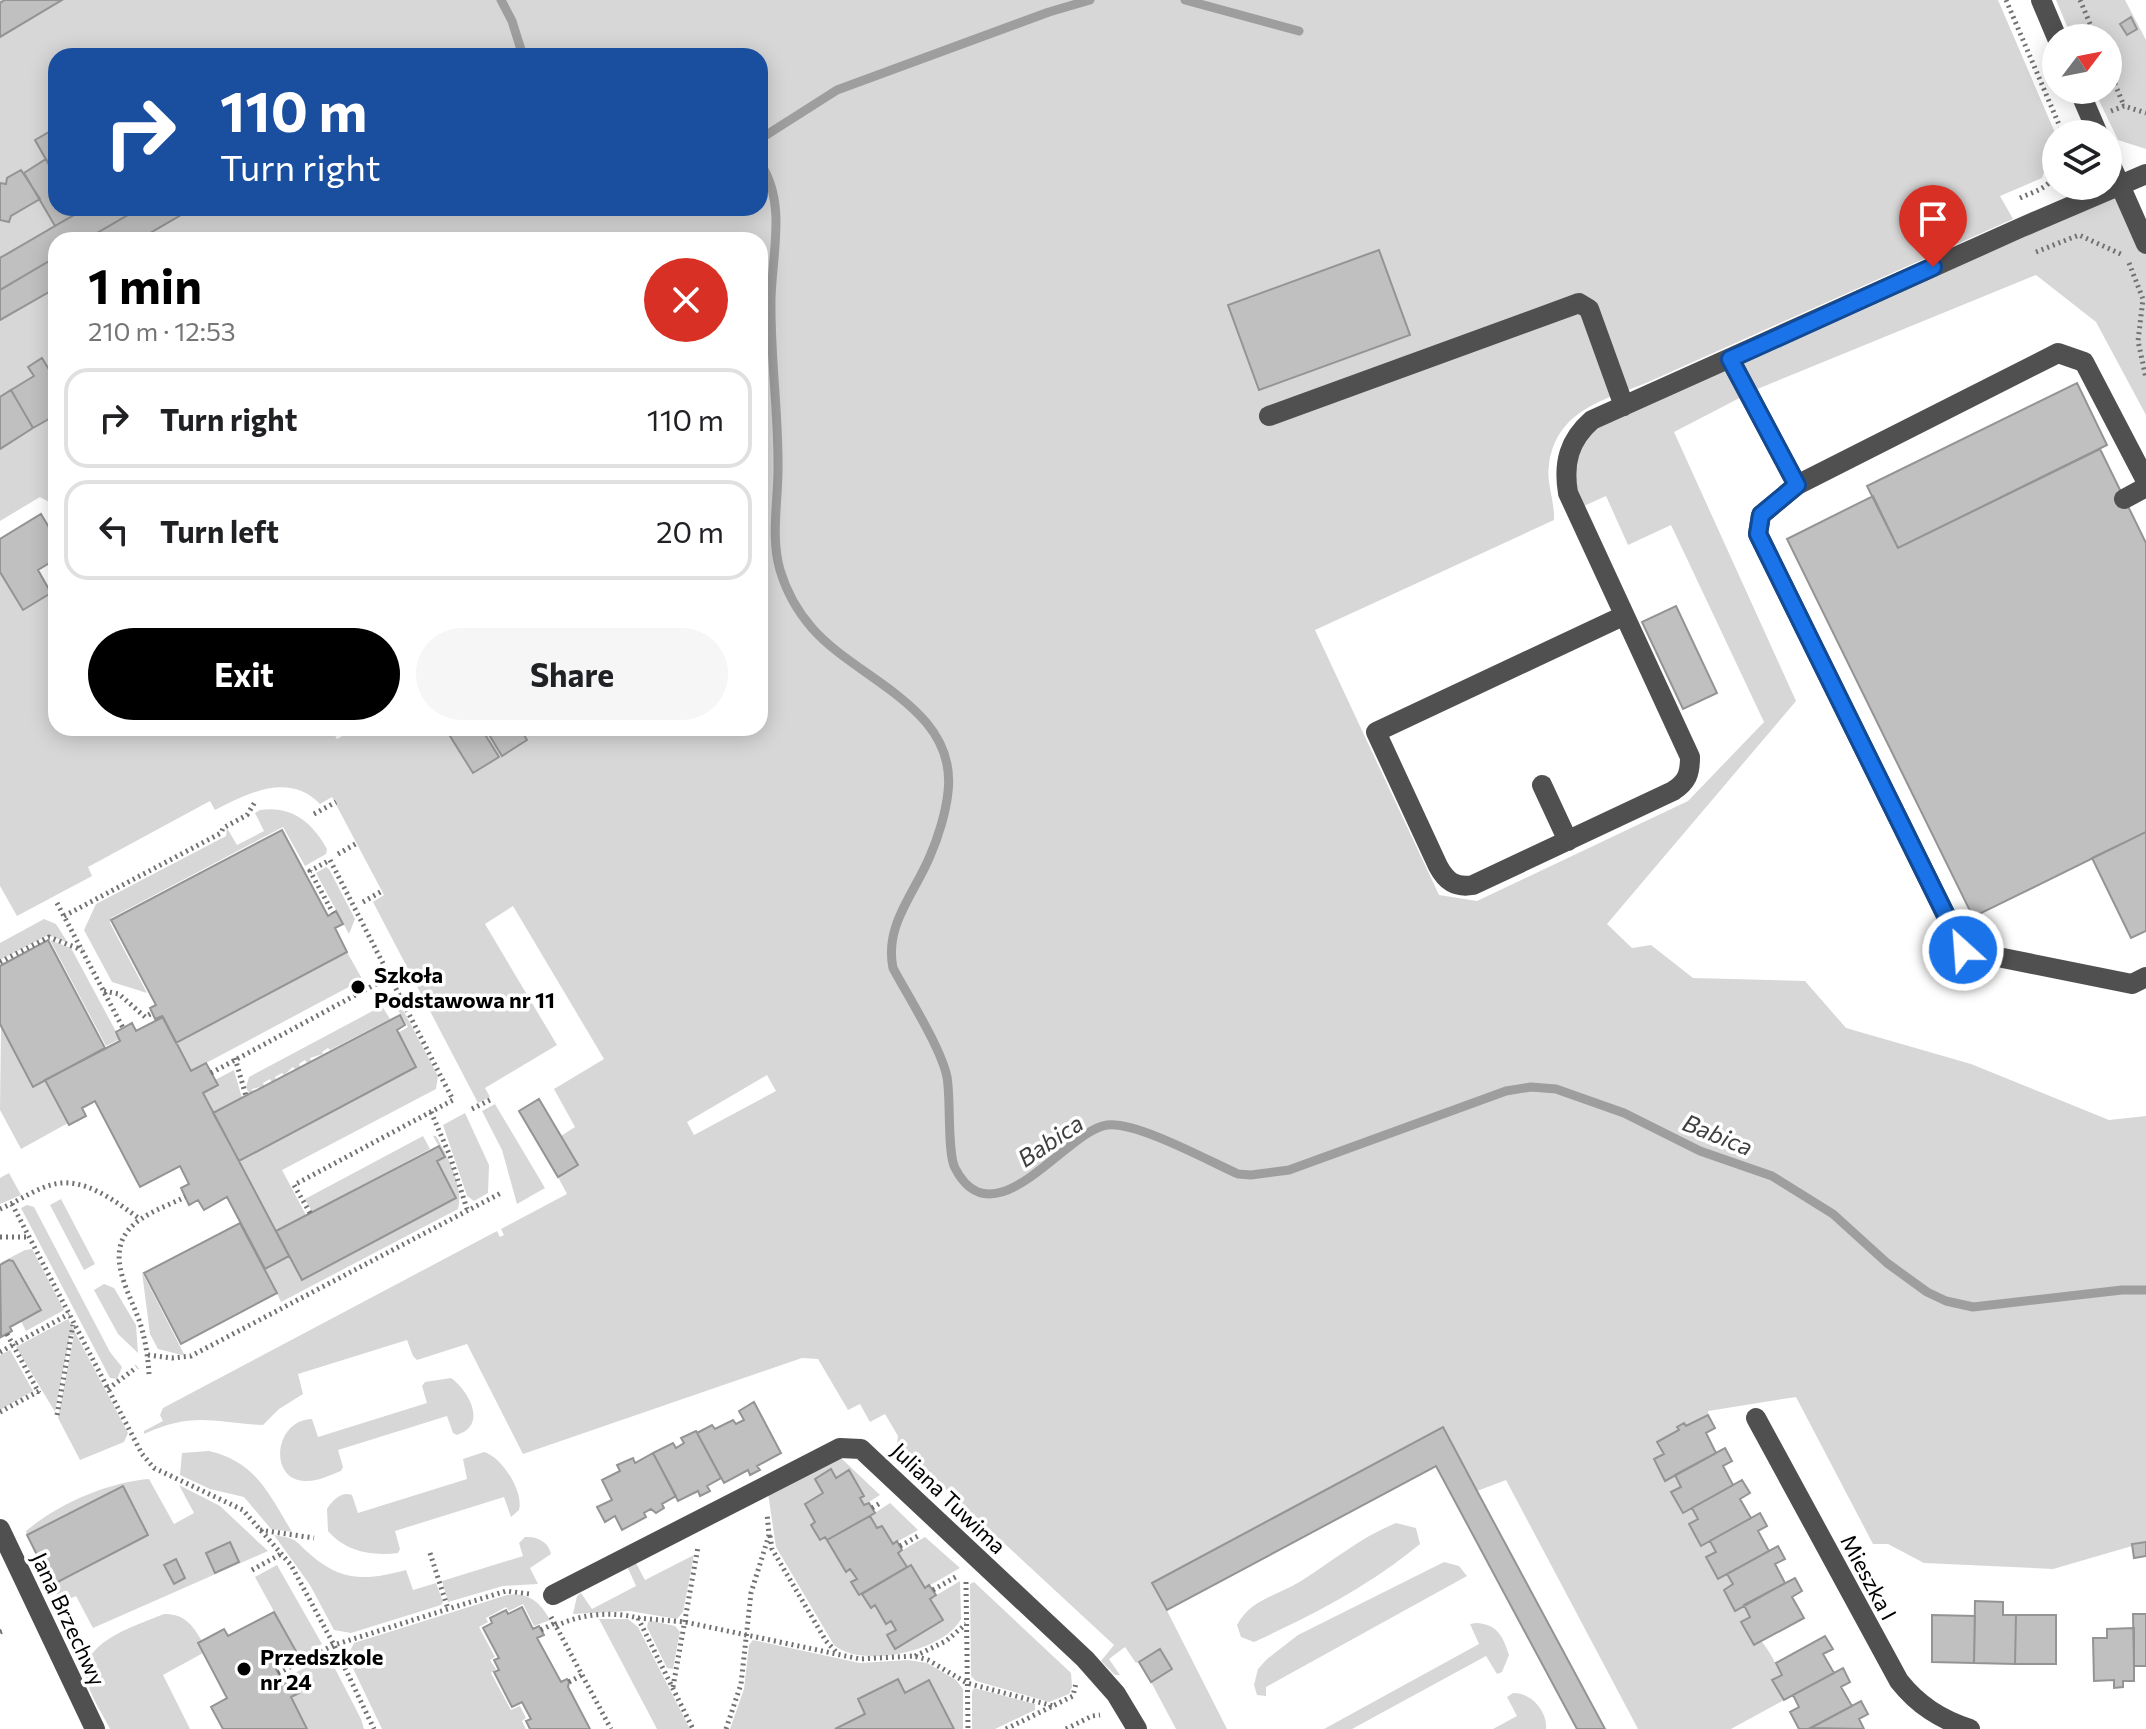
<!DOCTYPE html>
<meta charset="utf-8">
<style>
:root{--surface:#fff;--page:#f6f6f6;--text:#202124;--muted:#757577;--line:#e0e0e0;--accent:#000}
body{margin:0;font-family:Commissioner,sans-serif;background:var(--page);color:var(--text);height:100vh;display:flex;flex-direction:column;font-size:30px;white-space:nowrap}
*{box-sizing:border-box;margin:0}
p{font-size:26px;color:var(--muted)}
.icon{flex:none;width:44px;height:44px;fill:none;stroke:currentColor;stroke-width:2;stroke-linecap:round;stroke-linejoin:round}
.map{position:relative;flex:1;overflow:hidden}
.sheet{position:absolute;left:48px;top:232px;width:720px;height:504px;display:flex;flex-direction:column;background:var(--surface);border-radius:24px;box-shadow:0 4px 20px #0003}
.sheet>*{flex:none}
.hud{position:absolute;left:48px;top:48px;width:720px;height:168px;border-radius:24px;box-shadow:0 4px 20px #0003;background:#1a4fa0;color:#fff;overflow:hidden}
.needle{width:52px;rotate:58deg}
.controls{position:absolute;left:2042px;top:24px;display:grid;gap:16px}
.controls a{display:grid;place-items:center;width:80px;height:80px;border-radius:50%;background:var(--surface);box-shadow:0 4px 20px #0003;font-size:40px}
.pin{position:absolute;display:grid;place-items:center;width:68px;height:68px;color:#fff;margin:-82px -34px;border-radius:50% 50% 50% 0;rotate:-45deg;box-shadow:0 0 8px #0007}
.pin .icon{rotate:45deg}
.me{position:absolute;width:88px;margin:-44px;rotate:334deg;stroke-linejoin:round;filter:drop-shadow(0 0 6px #0008)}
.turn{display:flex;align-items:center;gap:28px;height:168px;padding:0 40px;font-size:36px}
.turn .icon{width:104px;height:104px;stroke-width:2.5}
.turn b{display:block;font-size:56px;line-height:68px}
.round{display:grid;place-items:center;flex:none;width:84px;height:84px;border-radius:42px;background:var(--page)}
.summary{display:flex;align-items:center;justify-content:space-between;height:136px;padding:0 40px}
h1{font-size:48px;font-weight:700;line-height:60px;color:var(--accent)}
.primary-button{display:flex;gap:16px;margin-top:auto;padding:16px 40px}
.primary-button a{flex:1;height:92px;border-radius:48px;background:var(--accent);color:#fff;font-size:32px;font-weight:700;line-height:92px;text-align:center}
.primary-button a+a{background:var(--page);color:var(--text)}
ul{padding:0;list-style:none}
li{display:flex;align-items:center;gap:24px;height:100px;margin:0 16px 12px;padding:0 24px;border:4px solid var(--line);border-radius:24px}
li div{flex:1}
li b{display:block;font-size:30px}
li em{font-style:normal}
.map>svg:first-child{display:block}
.green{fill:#d7d7d7;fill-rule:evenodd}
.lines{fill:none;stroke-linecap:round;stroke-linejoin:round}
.stream{stroke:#9e9e9e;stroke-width:9}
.building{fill:#c0c0c0;stroke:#949494;stroke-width:2}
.path{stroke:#727272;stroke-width:5;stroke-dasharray:2 4;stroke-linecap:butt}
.minor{stroke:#505050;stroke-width:20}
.route-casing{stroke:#114b97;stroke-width:20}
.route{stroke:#1a73e8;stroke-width:14}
.poi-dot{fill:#000;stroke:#fff;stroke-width:3}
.labels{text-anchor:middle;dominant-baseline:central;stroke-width:7;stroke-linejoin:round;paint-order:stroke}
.poi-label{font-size:22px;font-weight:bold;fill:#000;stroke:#fff;text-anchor:start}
.street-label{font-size:22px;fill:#000;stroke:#fff}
.water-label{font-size:24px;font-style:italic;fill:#3f3f3f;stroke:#fff}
</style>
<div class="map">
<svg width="2146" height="1729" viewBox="0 0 2146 1729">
<rect width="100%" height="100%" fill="#fff"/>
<path class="green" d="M0,0h1998l58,135 -14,43 -42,18 13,23 -367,164c-43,17 -90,28 -97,82 -3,17 6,37 5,55l-239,110 124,265 38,6 211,-100 76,-79 -93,-197 -43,20 -22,-49 -31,14 -7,-17 11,-61 540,-247 27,59v171l-50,-93 -60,-47 -281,115 -81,42 122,269 -189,223 25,24 19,-3 42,33 112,3 41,47 125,36 138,56 37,-4v426l-93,27 -129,-6 -36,-19h-15l-77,-147 -88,14v4l-22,11 -2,-3 -5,7 -22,12 7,12 -10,6 11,20 10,-5 6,12 -10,5 11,21 10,-5 6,11 -9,5 12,21 9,-4 6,11 -9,5 12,22 8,-5 6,10 -9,6 11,20 9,-5 6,12 -8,5c22,19 26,27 40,53l-9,5 11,20 -53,29h-93l-132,-249 -29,11 -34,-63 -290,155 74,146h-51l-25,-47 21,-13 -12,-20 -24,14 -11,-16 -16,12 11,16h-5l-14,-14 13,-16 -217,-201 1,-8 -13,-22 -15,8 -10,-18 -12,6 -30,-51 -16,-1 -279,96 -56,-110 -50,16 -4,-4 -6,-16 -109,34 5,20 -24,15 -16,16c-50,-2 -68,-14 -119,9v-3l19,-10 -3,-6 3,-7 334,-177 3,6 4,-2 -3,-6 66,-35 -9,-17 20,-12 -17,-29 14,-9 -21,-38 50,-30 -91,-153 -28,18 72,121 -72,43 5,9 -12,6 -105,-201 11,-7 -52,-98 -12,7c-31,-32 -72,-11 -105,6l-5,-9 -122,66 4,9 -75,40 -17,-30v-347l41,-25 15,25v20l-18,11 13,22 5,-2v138h275l6,11 19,-11h404v-488h-704v266l-16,-9 -40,24zM56,56h704v152h-704zM767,1075l9,16 -82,44 -7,-13z
M2056,0h69l21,40v109l-28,-9 -24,-50h14v-52h-36z
M260,810c32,-5 53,13 67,39l-1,5 -21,12 -22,-39 -172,91 -1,5 37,70 -35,-11 -28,-52 12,-26 130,-68 1,-8 10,17 27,-14 -9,-18z
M326,867l3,2 26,50 -6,15 -33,-61z
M44,919l12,5 12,19 -20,-8 -48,25v-17z
M50,940l21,8 49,91 -14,7z
M347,952l14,25 -1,4 -169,90 -15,-28z
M393,1002l7,2 38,72 -2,13 -154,81 24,45 -30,16 -37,-70 177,-94 -18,-34 10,-6z
M382,1006l8,13 -60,31 -2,-2 -6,4 1,2 -13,4 1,3 -4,2 -2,-3 -6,4 1,3 -5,2 -2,-2 -9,8 -2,-2 -7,4 1,3 -4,2 -2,-3 -7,4 1,3 -12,3 1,3 -4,2 -3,-7 3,-10z
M1,1026l44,54 23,43 -47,26 -21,-39z
M234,1070l8,28 -29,15 -10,-20 12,-13z
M495,1104l50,84 -28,16 -15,-54 -20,-39z
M465,1113l24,52 -1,28 -14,8 -7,-5 -24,-71z
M423,1136l7,13 -118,63 -7,-13z
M433,1136h3c11,20 28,50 22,73l-177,93 -16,-33 24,-13 14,24 153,-82 -19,-37 8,-4z
M9,1173l12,22 -21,9v-26z
M61,1199l34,65 -11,6 -34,-65z
M27,1205l7,2 76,145 12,15 -5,12 -7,-1 -89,-170z
M32,1249l32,61 -38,21 -5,-10 19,-11 -26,-48 -14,1 25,-13z
M142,1272l42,82 -2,1 -24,-6 -8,-15z
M104,1284l10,4 22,37 2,28 -20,-19 -24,-44z
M68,1319l60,114 -4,9 -44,18 -22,-42 16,-83h-4l-15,77 -39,-65z
M10,1350l23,41 -33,19v-55z
M451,1378c18,13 37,47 6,57l-4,-2 -6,-17 -109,34 5,17 -2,4c-11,4 -24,11 -36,10 -37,-1 -31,-61 7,-62l6,18 109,-34 -5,-17 3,-4z
M209,1451c47,11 60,43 83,81l-21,-3 -27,-32 -34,-8 -30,-14 2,-22z
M484,1452c18,5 40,40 35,58l-8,7 -7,-20 -109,34 5,18 -2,4c-26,3 -52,-1 -70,-22l-1,-22c5,-8 14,-18 25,-14l6,18 109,-34 -4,-20z
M841,1458l39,37 -16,10 -4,-7 4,-3 -14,-24 -14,7 -6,-9 -15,10 8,14 -18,11 10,18 5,18 5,-3 21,34 4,-2 7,10 -5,3 7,13 3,-1 9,14 4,-3 11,19 5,-3 5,9 -9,6 9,12 47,-28 -13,-21 30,-18 1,38c-18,33 -99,50 -127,26l-58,-98 -8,-54z
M149,1479l25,45 20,-11 -15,-28 41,21 48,45 -175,77 -17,-32 -15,7 -9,-18 96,-50 -25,-49 -96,49 -1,-4c34,-28 80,-48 123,-52z
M890,1503l28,27 -25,14 -11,-18 -5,2 -7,-12z
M1396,1523l20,5 4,16c-51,42 -107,71 -166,98l-13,-5 -4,-12c14,-26 40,-29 64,-44 32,-20 60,-44 95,-58z
M274,1535c26,4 19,5 37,20 32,28 58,25 95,15l7,20 23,-7 7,19 -2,3 -90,28 -17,-3 -24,-45z
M525,1537c12,-1 24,5 26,17l-21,14 8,16 -35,2 -55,16 -6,-21 81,-25 -4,-13z
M925,1537l35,31 -35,20 -14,-23 -4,2 -9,-14z
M694,1555l-11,57 -6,7 -47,-8 -57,3 4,-18 4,-3 11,16 44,-23 -9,-20 9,-3 9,17z
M1444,1562l15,4 8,10 -201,111v9l-9,-1 -3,-10 4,-16 9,-10 31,-24z
M277,1565l45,79 -23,13 -44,-80z
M974,1582l97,91 1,14 -3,7 -20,8 -73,-21 -5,-5 -1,-92z
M507,1595c22,-3 33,7 43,25l-16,6 -11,-22 -14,7 -3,-4 -20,11 2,4 -9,5 16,30 -5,3 6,9 -5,4 20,37 9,-4 6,12 -4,3 4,8h-144l-33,-69 1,-9 4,-8z
M164,1614c20,0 28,10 38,27l-4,2 5,10 -40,22 27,54h-80c-8,-16 -21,-35 -24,-52 -5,-36 52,-52 78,-63z
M599,1619h29l10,8 52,102h-33z
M652,1621l23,5 5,6 -7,37 -6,-1 -20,-41 1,-5z
M1476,1623c21,1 27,13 33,32l-7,17 -5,2 -11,-18 -134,73h-28l155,-85 -9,-20z
M753,1640l107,23 48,-3 19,3 29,17 7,9v40h-9l-25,-48 -24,12 -8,-14 -39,20 7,15 -30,15h-105l14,-40 5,-44z
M328,1655l33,64 3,10h-57l-16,-32 8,-4 -7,-13 -8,4 -2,-4z
M974,1688l61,16v6l-40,19h-23v-37z
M1513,1693c17,-1 35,18 33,36h-53l24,-13 -10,-19z"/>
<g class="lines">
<path class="stream" d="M501,0l11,21 11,35
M1185,0l114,31
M760,139l77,-49 212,-78 41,-12
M760,163c27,39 12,91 11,136 -1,54 7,108 7,163 1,35 -8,74 2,108 6,20 18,42 32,58 45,52 146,80 136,164 -2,20 -10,46 -18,64 -15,37 -46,69 -37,112 15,28 48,80 54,109 4,22 0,76 8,91 39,76 112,-38 152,-43 29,-4 102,36 131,49l13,1 38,-5 217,-79 25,-4 25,2 68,24 76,38 72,25 61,38 54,49 40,29 19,9 27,6 149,-17h24"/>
</g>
<path class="building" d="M5,0h57l-62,37v-34z
M2131,17l6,12 -10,6 -7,-11z
M56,128v30l-8,5 -13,-23z
M46,159l10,17v32h19l3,5 -23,13 -31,-53z
M21,170l19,29 -29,17 -2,6 -9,-2v-37l6,1 1,-6z
M86,208h54l-55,32h-29v17l-56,33v-32z
M140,208h53l-55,32h-53z
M1379,250l31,85 -151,55 -31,-85z
M56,257v31l-56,32v-30z
M42,358l14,23v34l-23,13 -22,-38 23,-14 -6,-9z
M2077,383l30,62 -209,103 -31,-62z
M11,390l22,38 -33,21v-52z
M2100,449l46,94v289l-173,85 -186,-378 86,-43 25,52z
M41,514l15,25v20l-18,11 13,23 -28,17 -23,-38v-33z
M1676,606l41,87 -34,16 -41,-87z
M445,728h36l18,29 -26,16z
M485,728h35l7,12 -25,16z
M282,830l46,86 8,-5 7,13 -8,4 12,24 -171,91 -14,-27 -7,3 -5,-11 6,-3 -45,-85z
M2146,832v99l-15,7 -39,-80z
M48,940l57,108 -72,39 -33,-63v-58z
M400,1015l5,10 -8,5 19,37 -177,94 -26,-48z
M163,1017l28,54 15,-8 12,22 -15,8 86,163 -24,13 -38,-72 -23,13 -6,-10 -9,5 -8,-17 8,-4 -9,-18 -40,21 -45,-86 -13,7 4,8 -17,9 -24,-45 75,-39 -4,-9 7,-4 9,-5 4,8z
M539,1099l39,66 -20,12 -39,-66z
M439,1146l6,11 -8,4 19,37 -154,82 -26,-49z
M240,1223l37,70 -96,51 -37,-71z
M9,1260l4,1 28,49 -31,17 2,4 -11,6 -1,-72z
M754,1402l27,51 -24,13 3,4 -10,5 -2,-5 -24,13 -27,-50 15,-8 3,4 18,-9 3,4 8,-4 -5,-9z
M1708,1415l7,13 -9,5 10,20 -51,28 -11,-22 10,-5 -7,-12 22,-12 -2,-3 7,-4 2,3z
M1443,1427l34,64 128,238h-28l-141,-263 -269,144 -15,-27z
M696,1431l25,47 -14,8 3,5 -10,5 -2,-5 -20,10 -25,-48 20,-10 3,5 8,-5 -3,-5z
M1725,1448l7,13 -9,5 10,19 -50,28 -12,-21 10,-5 -6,-12z
M653,1453l23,43 -14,8 2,4 -8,5 -5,-4 -7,4 2,4 -24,13 -7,-14 -10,6 -8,-15 15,-7 -10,-20 18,-9 -3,-6 16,-7 2,5z
M831,1469l5,9 13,-8 15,26 -4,2 4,7 5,-2 6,10 -48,27 -2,-3 -5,3 -9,-15 4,-3 -10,-18 18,-11 -8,-14z
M1742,1480l8,13 -10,6 11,19 -50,28 -12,-22 9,-5 -6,-11z
M123,1486l25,49 -96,50 -25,-50z
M1760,1513l7,13 -9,5 11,20 -51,28 -12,-22 10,-5 -6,-11z
M870,1516l7,12 5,-2 11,18 4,-3 5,9 -4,3 9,14 -48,28 -8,-13 6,-3 -7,-10 -4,3 -19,-32z
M230,1542l9,20 -24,11 -9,-20z
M2146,1542v14l-12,2 -2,-14z
M1778,1546l7,13 -10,5 10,19 -50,28 -11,-21 9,-6 -6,-10z
M176,1559l9,19 -11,6 -10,-19z
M911,1565l14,23 4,-3 7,10 -6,4 13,21 -48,29 -8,-14 9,-5 -5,-9 -5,3 -11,-19 -4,3 -9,-14z
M1795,1578l7,13 -10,6 12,21 -50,27 -13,-23 9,-5 -6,-12z
M1975,1601l28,1v13h13l-1,49 -41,-1z
M522,1607l11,22 6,-3 5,9 -7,3 24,44 6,-3 2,3 -1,5 22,42h-60l-4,-8 5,-2 -9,-17 -10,5 -18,-35 5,-2 -5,-10 5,-2 -16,-30 9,-5 -2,-5 16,-8 2,4z
M274,1612l23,41 -23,12 10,19 8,-4 7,13 -8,4 16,32h-84l-12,-22 16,-9 -29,-55 26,-14 4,7z
M2133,1614h13v52h-12z
M1932,1615l43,1 -1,47 -42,-1z
M2016,1615h40v49h-41z
M2134,1628v53h-11v6l-9,1v-8l-20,1 -1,-43h14v-9z
M1825,1636l8,13 -10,5 11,19 -50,27 -12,-20 10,-5 -6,-12z
M1160,1649l12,20 -21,13 -12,-20z
M1843,1668l7,14 -9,5 11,19 -43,23h-10l-9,-17 9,-5 -6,-12z
M898,1679l7,14 24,-13 25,49h-119l30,-15 -7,-15z
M1861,1701l7,13 -9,5 5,10 -54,-1z"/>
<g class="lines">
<path class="path" d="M2006,0l57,134
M2080,0l16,38
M2108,67l16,39
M2111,111l13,-5 22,7
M2020,198c15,-7 30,-10 36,-26
M2036,252l43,-17 44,20
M2129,263l14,36 -5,42 8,37
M314,814l22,-12
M338,854l19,-11
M363,902l19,-11
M57,903l66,125
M64,916l157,-83 2,-5 24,-13 8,-13
M0,962l49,-25 33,13
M104,991l15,3 26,23 7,-4
M235,1058l11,38
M211,1073l178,-96
M472,1109l20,-10
M431,1112l19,44 17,53
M12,1204l130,250 12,14 89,42 48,55 43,80 40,84
M0,1209c17,-7 33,-19 51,-24 32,-10 65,17 89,34
M310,1213l-16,-28 159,-85 -123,-240 -20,11 23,42
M0,1237h29
M7,1334l32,59
M0,1352l69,-38
M148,1355l24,3 19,-2 310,-163
M149,1374c-1,-18 -4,-37 -10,-54 -12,-33 -39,-74 2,-101 13,-9 30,-15 44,-22
M108,1389l29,-22
M0,1412l39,-21
M57,1415l16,-90
M872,1508l10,-6
M260,1530l54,8
M770,1536l2,13 54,92 12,13
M900,1546l18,-10
M430,1553l18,56
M252,1570l29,-16
M966,1582l2,147
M933,1590l26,-15
M551,1617l60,112
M638,1618l47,4 175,37 54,-3 14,4 39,23 86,23
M556,1626c24,-12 56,-15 82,-8l55,111
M541,1630l14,-7
M0,1632l3,-1
M915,1656l31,-15 20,-17
M278,1673l56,-28 114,-36 58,-18 24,3
M569,1682l13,-7
M673,1687l25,-140
M726,1729l15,-45 10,-91 18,-58 -2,-22
M1006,1729l67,-33 3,-13
M1066,1729l26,-13 8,-1"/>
<path class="minor" d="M2041,0l16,38
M2079,90l19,44
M2108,158l38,86
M1730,359l67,126 -36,30 -3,19 205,416 169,34 14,-7
M1269,416l310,-113 10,6 35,97
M1797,485l261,-132 26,9 62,119
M2124,499l22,-12
M1623,616l-247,116 62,134c8,15 17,22 35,19l200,-94c14,-9 17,-17 17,-34l-122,-264c-5,-30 1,-53 24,-73l428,-192 126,-54
M1542,785l26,56
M1756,1418l143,263c19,24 41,38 71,48
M0,1529l95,200
M553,1595l287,-147 21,1 224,210 31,35 21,35"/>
</g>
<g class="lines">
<defs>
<path id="route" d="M1933,267l-203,92 67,126 -36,30 -3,19 205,416"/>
</defs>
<use href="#route" class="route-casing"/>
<use href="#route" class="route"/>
</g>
<g class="poi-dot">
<circle cx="358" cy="987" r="8"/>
<circle cx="244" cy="1669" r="8"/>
</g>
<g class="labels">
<g class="poi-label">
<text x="374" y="974">Szkoła<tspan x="374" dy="25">Podstawowa nr 11</tspan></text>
<text x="260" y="1656">Przedszkole<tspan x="260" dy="25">nr 24</tspan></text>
</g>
<g class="street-label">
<text transform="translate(949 1498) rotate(44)">Juliana Tuwima</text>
<text transform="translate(1869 1577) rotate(62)">Mieszka I</text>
<text transform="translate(69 1619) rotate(65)">Jana Brzechwy</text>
</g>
<g class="water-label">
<text transform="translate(1718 1134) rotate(22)">Babica</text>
<text transform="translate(1050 1140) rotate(-34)">Babica</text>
</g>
</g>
</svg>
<div class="controls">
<a><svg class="needle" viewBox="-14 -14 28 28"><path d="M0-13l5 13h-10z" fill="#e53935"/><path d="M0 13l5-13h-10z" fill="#757577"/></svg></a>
<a><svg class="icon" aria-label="layers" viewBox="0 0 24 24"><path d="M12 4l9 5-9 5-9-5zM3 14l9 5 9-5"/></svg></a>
</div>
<div class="pin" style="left:1933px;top:267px;background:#d93025"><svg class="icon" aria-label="arrive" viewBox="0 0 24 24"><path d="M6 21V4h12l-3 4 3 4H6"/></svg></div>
<svg class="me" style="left:1963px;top:950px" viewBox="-20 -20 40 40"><circle r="17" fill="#1a73e8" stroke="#fff" stroke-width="3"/><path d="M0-11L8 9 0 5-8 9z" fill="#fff"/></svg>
<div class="hud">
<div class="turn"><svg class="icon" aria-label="right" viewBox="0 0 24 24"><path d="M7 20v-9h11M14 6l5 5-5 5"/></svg><div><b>110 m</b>Turn right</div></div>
</div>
<section class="sheet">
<div class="summary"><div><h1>1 min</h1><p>210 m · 12:53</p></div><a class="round" style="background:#d93025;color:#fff"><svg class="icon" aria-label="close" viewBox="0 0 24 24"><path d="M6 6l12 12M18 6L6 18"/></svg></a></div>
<ul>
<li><svg class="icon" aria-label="right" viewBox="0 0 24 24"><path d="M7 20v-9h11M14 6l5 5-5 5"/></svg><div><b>Turn right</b></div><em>110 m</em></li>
<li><svg class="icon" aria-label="left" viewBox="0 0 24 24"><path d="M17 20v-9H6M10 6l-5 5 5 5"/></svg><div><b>Turn left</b></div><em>20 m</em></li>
</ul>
<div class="primary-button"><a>Exit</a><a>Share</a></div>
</section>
</div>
